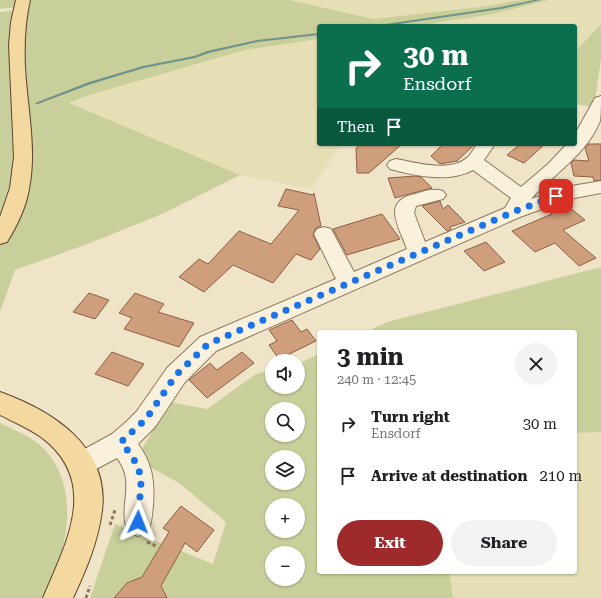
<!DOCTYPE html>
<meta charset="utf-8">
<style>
:root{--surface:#fff;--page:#f2f2f2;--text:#202124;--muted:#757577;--accent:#9e2a2b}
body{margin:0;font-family:"Roboto Serif",serif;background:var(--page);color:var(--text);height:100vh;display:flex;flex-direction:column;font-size:15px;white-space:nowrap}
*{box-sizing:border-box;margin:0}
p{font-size:13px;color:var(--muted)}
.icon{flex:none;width:22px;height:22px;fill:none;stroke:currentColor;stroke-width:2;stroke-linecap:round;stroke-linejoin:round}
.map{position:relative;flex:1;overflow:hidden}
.sheet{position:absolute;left:317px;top:330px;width:260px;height:244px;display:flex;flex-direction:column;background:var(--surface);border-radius:4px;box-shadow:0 1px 3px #0004}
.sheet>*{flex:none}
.banner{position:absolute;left:317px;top:24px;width:260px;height:122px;border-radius:4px;box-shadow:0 1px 3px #0004;background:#0b6e4f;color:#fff;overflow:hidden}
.buttons{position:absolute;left:265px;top:354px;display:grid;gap:8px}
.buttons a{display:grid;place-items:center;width:40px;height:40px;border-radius:50%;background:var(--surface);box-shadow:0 1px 3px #0004;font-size:20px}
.pin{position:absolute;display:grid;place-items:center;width:34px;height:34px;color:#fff;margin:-17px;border-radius:8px;box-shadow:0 2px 6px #0006}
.me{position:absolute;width:44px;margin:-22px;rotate:2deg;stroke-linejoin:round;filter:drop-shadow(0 0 3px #0008)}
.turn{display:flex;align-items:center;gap:14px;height:84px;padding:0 20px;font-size:18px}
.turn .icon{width:52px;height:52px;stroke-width:2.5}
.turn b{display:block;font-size:28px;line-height:34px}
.then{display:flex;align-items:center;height:38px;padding:0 20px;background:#0003;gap:8px;font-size:15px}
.round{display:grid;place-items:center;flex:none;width:42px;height:42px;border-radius:21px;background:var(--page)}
.summary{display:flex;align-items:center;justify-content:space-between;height:68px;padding:0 20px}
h1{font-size:24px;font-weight:700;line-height:30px}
.button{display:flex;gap:8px;margin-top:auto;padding:8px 20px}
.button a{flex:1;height:46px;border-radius:24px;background:var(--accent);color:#fff;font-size:16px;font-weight:700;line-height:46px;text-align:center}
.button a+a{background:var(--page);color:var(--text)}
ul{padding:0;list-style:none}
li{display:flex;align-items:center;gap:12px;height:52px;padding:0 20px}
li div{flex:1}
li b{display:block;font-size:15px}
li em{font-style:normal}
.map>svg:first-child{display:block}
.farmland{fill:#e6deb5}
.green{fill:#c9cf9b;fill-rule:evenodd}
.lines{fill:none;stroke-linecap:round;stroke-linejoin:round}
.stream{fill:#6f938a;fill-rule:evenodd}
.building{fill:#cf9f7d;stroke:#8d5f41}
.minor-casing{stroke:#8d765c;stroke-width:2}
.major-casing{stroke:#5b4430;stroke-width:2}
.path{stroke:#8d765c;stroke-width:3;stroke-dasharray:3.5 2.5;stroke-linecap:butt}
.minor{fill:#faf1dc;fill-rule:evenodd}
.major{fill:#f3d9a0;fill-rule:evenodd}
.route{stroke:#1a73e8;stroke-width:7;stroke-dasharray:0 12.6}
</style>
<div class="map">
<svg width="601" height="598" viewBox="0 0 601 598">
<rect width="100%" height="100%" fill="#f0e4c8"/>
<path class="farmland" d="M289,0h232l-33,6 -114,13z
M549,0h52v24l-26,28v-26h-160l78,-12z
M319,39v105h23l-31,45 -71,-14 -172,-71 21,-9 156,-45z
M601,432v166h-148l-4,-26h126v-139z"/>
<path class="green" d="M0,0h289l85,19 114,-13 33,-6h28l-56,14 -78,12h-96v13l-74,11 -156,45 -20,8 171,72 -78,39 -77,31 -70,25 -15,42v-300l28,-3 1,-3 -29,3z
M601,24v35l-7,48 -19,-3v-52z
M601,267v165l-26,1v-101h-209l21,-10z
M319,354v218h130l4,26h-363l25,-74 98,40 13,-42 -47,-39 -31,-17 -6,-9 1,-10 27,-45 37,7 49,-35 16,-4v17h26v-23zM272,409h26v26h-26zM272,457h26v26h-26zM272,505h26v26h-26zM272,553h26v26h-26z
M0,423c13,6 29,13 40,22 43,39 28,109 3,153h-43z"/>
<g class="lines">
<path class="stream" d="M534,0h7l-40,9 -115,17h-9l2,-1 122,-18z
M319,33v2l-62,7 -48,11 -14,5 -51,10 -53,16 -53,20h-2l-1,-1 54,-21 54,-16 51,-10 13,-5 50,-11z"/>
</g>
<path class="building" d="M361,144h41l-33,29h-12l-1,-25z
M443,144h32l-18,17 -17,3 -9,-8z
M520,144h25l-21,19 -17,-8z
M588,144h13v36l-7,1 -1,-4 -19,-1 -3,-13 3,-3 15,1 -4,-13z
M416,176l5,1 11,11 -37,10 -7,-20z
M286,189l27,6 1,-2 7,33 -5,2 -3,7 7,14 -9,11 -15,-6 -23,29 -40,-18 -29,27 -25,-15 20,-18 9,5 31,-33 32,13 28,-34 -21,-4z
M440,201l3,8 5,-4 17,17 -15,5 1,2 -4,2 -25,-25z
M564,203l21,17 -22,10 33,28 -17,8 -24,-23 -20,9 -23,-21 40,-17 -4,-4z
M382,214l18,25 -53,16 -14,-26z
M486,242l19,20 -21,9 -20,-20z
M89,293l20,7 -14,19 -22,-7z
M135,293l29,11 -6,8 36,11 -15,24 -55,-18 8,-11 -13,-5z
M292,320l9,12 6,-3 9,12 -37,18 -10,-14 8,-4 -8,-11z
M112,352l32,12 -16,22 -33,-12z
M242,352l12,11 -47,35 -18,-18 21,-17 7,7z
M181,506l33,24 -17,22 -12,-9 -24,43 6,12h-53l13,-15 15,-6 27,-45 -6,-4z"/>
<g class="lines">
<defs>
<path id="minor" d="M601,96c0,7 0,18 -1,25 -13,33 -46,53 -69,78l35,-12 35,-6v12l-32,6 -49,18 -304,134 -31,31 -30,45 -17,17c14,19 17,37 15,61 -1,10 -1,17 -5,27l-10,4 -10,-4c-11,-26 9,-48 -11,-74l-36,19 -9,-3 -4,-9 4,-9 40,-22 13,-11 12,-12 30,-43 33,-31 136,-58 -22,-45 3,-5 7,-2 7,2 23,43 53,-23c-8,-22 -26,-48 8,-55 9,-3 18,-6 28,-3l3,4 -3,4 -27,7 -2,7 11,29 80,-34 6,-10 -38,-28c-25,13 -57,6 -83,-1l-3,-4 3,-4 6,-2c22,4 54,14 72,-2 4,-4 6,-9 9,-13h18l-11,16 37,27 27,-23 19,-20h8v-10l20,-36z"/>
<path id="major" d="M16,0h14c-5,22 -6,44 -5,67 2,40 12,81 4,122 -3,18 -12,37 -22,53l-7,2v-27l10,-29 4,-31 -5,-112 2,-23z
M0,392c53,19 110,55 102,119 -4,31 -16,59 -29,87h-30c23,-55 58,-116 -2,-161 -13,-9 -27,-15 -41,-22z"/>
</defs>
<use href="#minor" class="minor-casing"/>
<use href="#major" class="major-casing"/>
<path class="path" d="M110,525l5,-15
M147,542l11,5
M86,598l4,-12"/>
<use href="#minor" class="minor"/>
<use href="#major" class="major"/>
</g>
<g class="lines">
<path class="route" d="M138,522c1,-40 12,-45 -17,-80l25,-23 30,-44 32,-31 305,-132 43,-16"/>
</g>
</svg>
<div class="buttons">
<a><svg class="icon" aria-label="sound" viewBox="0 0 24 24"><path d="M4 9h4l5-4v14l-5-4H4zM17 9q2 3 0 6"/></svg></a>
<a><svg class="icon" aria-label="search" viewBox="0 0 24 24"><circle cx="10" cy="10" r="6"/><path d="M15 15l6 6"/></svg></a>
<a><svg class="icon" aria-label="layers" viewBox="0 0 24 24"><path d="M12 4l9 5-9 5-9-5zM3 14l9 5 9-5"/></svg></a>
<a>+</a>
<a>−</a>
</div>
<div class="pin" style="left:556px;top:196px;background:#d93025"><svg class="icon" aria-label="arrive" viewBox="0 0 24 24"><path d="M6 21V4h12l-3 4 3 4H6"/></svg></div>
<svg class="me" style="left:138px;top:522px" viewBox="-20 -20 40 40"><path d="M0-17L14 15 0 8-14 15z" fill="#1a73e8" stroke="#fff" stroke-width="4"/></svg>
<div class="banner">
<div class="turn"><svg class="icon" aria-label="right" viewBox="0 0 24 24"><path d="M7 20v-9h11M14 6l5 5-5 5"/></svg><div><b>30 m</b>Ensdorf</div></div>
<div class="then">Then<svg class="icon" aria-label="arrive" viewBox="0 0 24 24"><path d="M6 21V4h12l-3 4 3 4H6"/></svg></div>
</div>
<section class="sheet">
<div class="summary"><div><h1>3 min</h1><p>240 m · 12:45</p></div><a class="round"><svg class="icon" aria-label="close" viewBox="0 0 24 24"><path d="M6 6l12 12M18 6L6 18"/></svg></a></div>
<ul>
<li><svg class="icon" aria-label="right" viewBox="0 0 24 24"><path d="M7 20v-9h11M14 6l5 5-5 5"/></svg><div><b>Turn right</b><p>Ensdorf</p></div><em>30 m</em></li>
<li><svg class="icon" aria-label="arrive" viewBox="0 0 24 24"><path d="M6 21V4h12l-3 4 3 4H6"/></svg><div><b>Arrive at destination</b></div><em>210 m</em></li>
</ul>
<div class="button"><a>Exit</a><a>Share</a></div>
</section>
</div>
